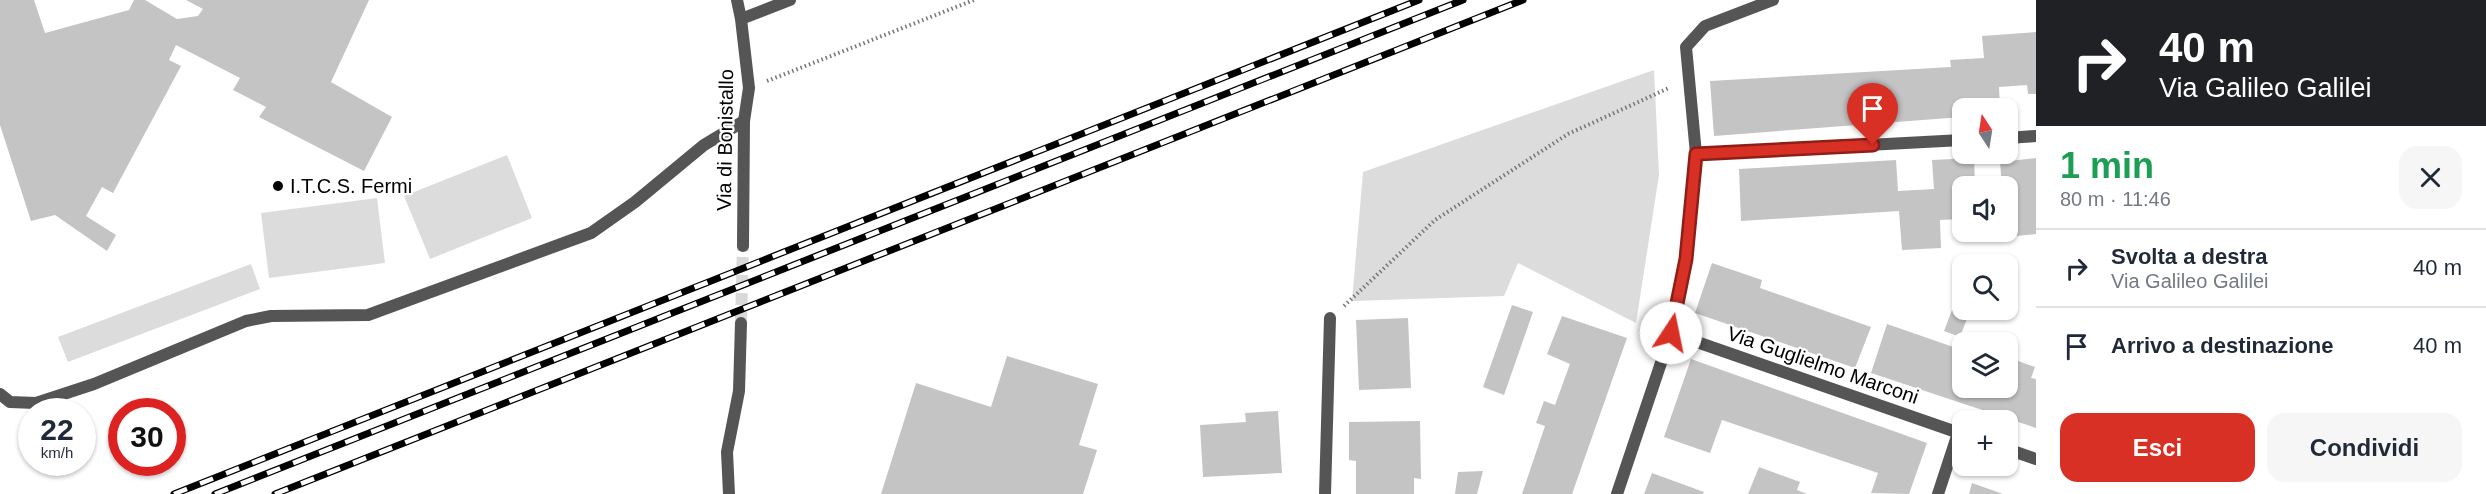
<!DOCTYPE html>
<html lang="it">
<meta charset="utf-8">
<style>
:root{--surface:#fff;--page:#f6f6f7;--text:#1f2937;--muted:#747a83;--line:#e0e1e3;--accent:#d93025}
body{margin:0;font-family:Helvetica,sans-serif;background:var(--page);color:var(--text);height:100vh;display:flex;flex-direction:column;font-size:22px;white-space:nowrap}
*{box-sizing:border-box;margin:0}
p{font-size:20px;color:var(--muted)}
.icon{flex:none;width:33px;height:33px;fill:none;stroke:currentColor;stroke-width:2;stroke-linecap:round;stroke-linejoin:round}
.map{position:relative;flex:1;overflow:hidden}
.sheet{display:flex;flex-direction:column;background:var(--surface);width:450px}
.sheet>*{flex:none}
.guide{background:#202124;color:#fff;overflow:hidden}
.needle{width:39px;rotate:348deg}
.fabs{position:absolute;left:1952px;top:98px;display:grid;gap:12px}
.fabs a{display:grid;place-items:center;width:66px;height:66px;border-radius:12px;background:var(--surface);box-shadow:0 2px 4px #0004;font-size:30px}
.speed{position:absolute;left:18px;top:398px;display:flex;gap:12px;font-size:30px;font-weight:700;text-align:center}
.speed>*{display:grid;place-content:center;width:78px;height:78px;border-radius:50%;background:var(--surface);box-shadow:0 2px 4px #0004;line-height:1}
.speed small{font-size:15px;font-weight:400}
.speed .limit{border:9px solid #d22;background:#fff;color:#111}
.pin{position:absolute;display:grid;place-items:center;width:51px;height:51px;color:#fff;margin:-62px -26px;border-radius:50% 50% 50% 0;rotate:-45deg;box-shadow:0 0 6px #0007}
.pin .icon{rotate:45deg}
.me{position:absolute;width:66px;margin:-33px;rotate:11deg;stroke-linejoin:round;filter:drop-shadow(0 0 4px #0008)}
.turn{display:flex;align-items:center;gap:21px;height:126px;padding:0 24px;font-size:27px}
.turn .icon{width:78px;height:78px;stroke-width:2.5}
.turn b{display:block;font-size:42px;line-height:51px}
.round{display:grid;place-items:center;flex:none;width:63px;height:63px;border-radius:18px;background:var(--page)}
.headline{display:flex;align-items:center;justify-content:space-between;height:102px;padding:0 24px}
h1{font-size:36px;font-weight:700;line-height:45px;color:#1e9e55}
.cta{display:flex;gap:12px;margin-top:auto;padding:12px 24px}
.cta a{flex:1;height:69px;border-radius:18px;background:var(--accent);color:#fff;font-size:24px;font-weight:700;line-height:69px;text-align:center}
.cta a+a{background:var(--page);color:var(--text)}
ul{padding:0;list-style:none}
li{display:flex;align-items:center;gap:18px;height:78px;padding:0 24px;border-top:2px solid var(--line)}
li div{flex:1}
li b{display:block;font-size:22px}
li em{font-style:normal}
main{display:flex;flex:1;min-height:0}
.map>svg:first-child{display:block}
.green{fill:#dcdcdc}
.building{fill:#c4c4c4}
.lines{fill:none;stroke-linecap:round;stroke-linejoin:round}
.minor-tunnel{stroke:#d9d9d9;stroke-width:12;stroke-dasharray:12 6;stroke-linecap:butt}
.path{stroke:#777;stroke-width:4;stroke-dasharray:1.5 3;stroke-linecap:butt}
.service{stroke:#555;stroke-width:12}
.minor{stroke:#555;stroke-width:12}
.rail-casing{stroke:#000;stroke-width:7}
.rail{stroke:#fff;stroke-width:4.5;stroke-dasharray:14;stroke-linecap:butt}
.route-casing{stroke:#8d1f18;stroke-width:15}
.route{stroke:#d93025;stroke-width:10}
.poi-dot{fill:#000;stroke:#fff;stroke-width:2}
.labels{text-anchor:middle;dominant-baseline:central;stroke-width:4.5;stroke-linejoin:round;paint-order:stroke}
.street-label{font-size:20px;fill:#000;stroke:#fff}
.poi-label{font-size:20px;fill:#000;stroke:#fff;text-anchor:start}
</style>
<main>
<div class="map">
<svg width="2036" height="494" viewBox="0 0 2036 494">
<rect width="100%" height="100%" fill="#fff"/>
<path class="green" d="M1654,70l5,105 -23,148 -118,-60 -14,33 -152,5 11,-129z
M507,155l25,63 -102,41 -26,-63z
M377,198l8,65 -116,15 -8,-65z
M251,264l9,25 -192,73 -10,-25z"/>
<path class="building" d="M0,0h34l11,33 84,-23 5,-10h11l32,19 21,-3 5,-7 -17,-9h183l-38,82 61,35 -28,54 -105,-54 7,-10 -33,-17 7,-12 -64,-33 -7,15 12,6 -68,127 -11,-6 -16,29 30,19 -9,16 -52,-36 -24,6 -31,-96z
M2036,32v62h-8l-1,-9 -28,2 1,21h-38v9l-248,19 -4,-55 241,-14 -1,-7 34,-2 -2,-22z
M1974,158l1,28h-13v33l-22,1 1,28 -39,2 -3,-39 -158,10 -2,-52 157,-9 2,31 36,-2 -2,-29z
M2036,158v76l-30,3 1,-51h-5l-2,-24z
M1712,263l50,17 -2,8 111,39 -16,41 -160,-55z
M2007,276l10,1 -2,17 -8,-1z
M1512,305l21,7 -29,83 -21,-8z
M1952,310l16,6 -8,21 -16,-6z
M1562,316l65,22 -55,156h-50l23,-68 -9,-3 8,-22 11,4 15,-41 -23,-10z
M1408,318l3,70 -52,2 -3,-70z
M1887,324l75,26v37h45v-30l28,10 -4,11 5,1v49l-165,-55z
M1007,356l91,28 -19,61 18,5 -14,44h-202l35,-111 75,24z
M1691,359l236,84 -18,51 -38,-1 7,-20 -156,-53 -12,33 -46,-16z
M1278,411l4,62 -79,4 -3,-52 46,-3 -1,-9z
M1420,421l1,58 -7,-1v16h-58v-33l-7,-1v-38z
M1759,467l41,15 -3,8 10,4h-59z
M1483,471l-6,23h-22l3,-22z
M1652,473l52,19 -1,2h-59z
M1972,483l31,11h-34z"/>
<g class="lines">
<path class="minor-tunnel" d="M741,323l2,-77"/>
<path class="path" d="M767,81l207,-81
M1344,306l91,-86 133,-86 101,-46"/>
<path class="service" d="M0,394l10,8 26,1 58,-19 152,-63 25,-5 97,-1 223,-82 44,-31 69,-57 40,-24"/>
<path class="minor" d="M737,0l4,19 8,69 -5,33 -1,125
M741,19l49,-19
M2007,138l29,-2
M1696,154l266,-14
M1671,333l291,101
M2007,449l29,10
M729,494l-2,-42 12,-61 2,-68
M1325,494l5,-176
M1617,494l54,-161 15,-74 10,-105 -10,-107 19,-21 68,-26
M1938,494l20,-61"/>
<defs>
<path id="rail" d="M174,494l1245,-494
M215,494l1248,-494
M275,494l1248,-494"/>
</defs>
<use href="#rail" class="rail-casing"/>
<use href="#rail" class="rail"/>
</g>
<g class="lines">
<defs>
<path id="route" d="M1671,333l15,-74 10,-105 177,-9"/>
</defs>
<use href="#route" class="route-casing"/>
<use href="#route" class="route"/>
</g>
<circle class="poi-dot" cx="278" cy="186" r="6"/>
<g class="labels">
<g class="street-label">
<text transform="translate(725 140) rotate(-89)">Via di Bonistallo</text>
<text transform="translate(1823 365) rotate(19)">Via Guglielmo Marconi</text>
</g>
<g class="poi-label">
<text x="290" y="186">I.T.C.S. Fermi</text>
</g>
</g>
</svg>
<div class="fabs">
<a><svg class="needle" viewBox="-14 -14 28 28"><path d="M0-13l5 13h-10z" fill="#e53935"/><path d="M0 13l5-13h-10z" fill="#747a83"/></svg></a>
<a><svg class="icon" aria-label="sound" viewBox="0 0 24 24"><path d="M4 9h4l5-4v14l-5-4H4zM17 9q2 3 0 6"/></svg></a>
<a><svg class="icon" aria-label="search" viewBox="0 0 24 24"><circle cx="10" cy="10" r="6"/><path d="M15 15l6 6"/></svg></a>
<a><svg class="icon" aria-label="layers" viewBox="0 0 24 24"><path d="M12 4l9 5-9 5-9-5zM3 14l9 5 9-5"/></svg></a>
<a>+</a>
</div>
<div class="speed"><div>22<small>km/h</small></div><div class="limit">30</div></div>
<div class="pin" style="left:1873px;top:145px;background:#d93025"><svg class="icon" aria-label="arrive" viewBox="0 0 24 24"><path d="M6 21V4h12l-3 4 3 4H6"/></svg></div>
<svg class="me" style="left:1671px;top:333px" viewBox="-20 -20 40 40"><circle r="19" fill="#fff"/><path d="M0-13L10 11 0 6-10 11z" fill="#d93025"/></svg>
</div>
<section class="sheet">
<div class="guide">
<div class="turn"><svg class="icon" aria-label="right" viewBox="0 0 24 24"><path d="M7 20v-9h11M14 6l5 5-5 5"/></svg><div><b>40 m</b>Via Galileo Galilei</div></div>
</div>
<div class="headline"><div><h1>1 min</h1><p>80 m · 11:46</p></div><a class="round"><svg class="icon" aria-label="close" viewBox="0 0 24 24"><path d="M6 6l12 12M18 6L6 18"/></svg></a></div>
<ul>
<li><svg class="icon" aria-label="right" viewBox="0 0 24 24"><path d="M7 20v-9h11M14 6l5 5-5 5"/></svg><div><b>Svolta a destra</b><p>Via Galileo Galilei</p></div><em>40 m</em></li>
<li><svg class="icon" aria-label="arrive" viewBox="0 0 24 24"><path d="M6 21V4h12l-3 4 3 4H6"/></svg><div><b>Arrivo a destinazione</b></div><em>40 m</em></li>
</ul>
<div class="cta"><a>Esci</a><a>Condividi</a></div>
</section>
</main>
